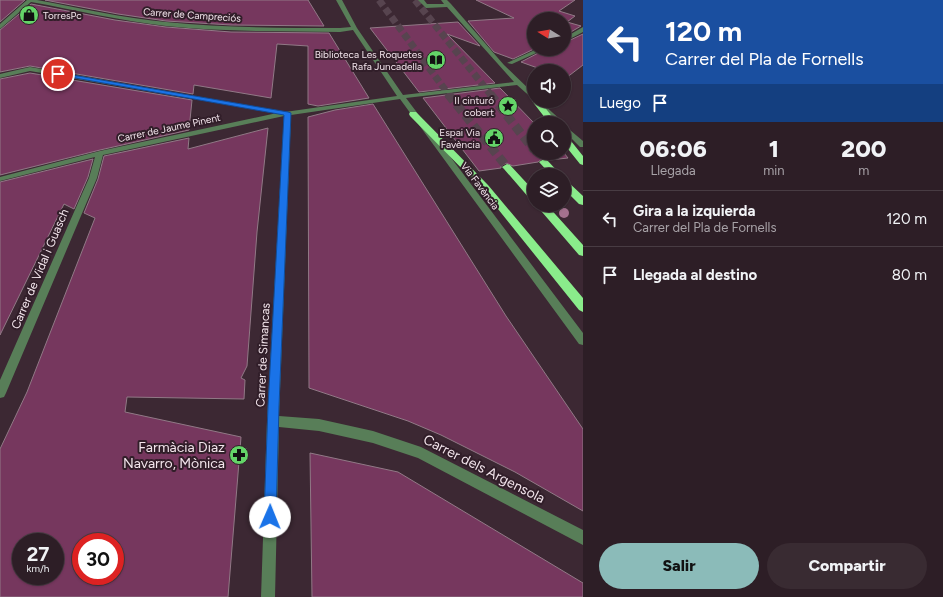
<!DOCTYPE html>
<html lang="es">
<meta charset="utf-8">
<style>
:root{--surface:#2d1e26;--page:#392b32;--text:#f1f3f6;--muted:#a7a2a7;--line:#483c43;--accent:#8bbbb9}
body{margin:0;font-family:Figtree,sans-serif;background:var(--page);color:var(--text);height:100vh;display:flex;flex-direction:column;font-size:15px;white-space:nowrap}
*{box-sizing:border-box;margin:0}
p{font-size:13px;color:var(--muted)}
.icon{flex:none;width:22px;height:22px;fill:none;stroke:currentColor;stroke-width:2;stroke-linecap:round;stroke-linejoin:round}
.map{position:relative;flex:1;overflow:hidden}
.panel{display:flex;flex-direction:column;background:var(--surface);width:360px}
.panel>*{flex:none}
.banner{background:#1a4fa0;color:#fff;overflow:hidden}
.needle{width:26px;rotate:281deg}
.controls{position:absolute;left:527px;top:12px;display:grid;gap:8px}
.controls a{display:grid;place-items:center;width:44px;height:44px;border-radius:50%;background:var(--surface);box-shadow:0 1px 3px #0004,0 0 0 1px var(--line);font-size:20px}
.speed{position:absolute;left:12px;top:533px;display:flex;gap:8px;font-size:20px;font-weight:700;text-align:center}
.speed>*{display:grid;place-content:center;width:52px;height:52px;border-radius:50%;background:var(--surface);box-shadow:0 1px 3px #0004,0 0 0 1px var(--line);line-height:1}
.speed small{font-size:10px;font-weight:400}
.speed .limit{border:6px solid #d22;background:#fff;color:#111}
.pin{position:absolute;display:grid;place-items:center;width:34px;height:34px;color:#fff;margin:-17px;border:2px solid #fff;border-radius:50%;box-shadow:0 1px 4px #0007}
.me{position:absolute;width:44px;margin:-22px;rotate:1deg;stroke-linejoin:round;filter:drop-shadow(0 0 3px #0008)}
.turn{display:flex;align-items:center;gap:14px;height:84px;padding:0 16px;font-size:18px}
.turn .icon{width:52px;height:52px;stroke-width:2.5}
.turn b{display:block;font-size:28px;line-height:34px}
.then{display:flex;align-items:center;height:38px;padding:0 16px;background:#0003;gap:8px;font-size:15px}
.eta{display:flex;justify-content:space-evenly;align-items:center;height:68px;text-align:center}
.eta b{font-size:24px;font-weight:800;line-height:28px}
.action{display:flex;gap:8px;margin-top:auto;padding:8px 16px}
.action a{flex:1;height:46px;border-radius:24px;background:var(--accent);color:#111;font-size:16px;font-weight:800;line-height:46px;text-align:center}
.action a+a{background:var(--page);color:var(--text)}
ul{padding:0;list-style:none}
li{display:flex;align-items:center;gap:12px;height:56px;padding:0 16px;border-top:1px solid var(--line)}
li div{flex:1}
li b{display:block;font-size:15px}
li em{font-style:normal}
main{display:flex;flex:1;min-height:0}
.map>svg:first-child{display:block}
.building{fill:#76375e;stroke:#917986;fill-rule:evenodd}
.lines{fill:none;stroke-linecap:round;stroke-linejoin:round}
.highway-tunnel-far1{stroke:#57444f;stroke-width:7;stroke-dasharray:7 3.5;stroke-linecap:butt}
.highway-tunnel{stroke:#57444f;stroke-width:9;stroke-dasharray:9 4.5;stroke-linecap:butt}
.minor{fill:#587e58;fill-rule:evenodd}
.highway{fill:#8aec8b;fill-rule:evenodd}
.tree{fill:#a4718e}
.route{fill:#1a73e8;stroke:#114b97}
.labels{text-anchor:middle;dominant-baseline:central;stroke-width:4;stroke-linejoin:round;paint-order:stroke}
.far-poi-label{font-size:10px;fill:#f3e5ec;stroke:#311e29;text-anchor:end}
.far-street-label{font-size:10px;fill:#f3e5ec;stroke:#311e29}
.street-label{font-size:12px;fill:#f3e5ec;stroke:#311e29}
.near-poi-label{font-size:14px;fill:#f3e5ec;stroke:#311e29;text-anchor:end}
.near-street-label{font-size:14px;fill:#f3e5ec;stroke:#311e29}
</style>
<main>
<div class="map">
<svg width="583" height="597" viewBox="0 0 583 597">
<rect width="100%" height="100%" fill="#3c2833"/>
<path class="building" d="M0,0h25l-25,22z
M45,0h263l16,26 -93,-1 -65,-4 -48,-7z
M476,0h99l-16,11 16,5 -8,6 14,4 -17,10v-17h-30v30l-21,10 -19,-7 -26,-31 46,-3z
M31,4l84,16 51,7 65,5 98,1 40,65 -51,8 -10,-2v-58l-31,-2 -6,54 -77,-13 -1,9 -163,-28 -30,6v-42z
M458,22l22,24 -33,-12 48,49 -76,9 -49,-64z
M583,34v31l-17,13h-2v-7h-18l-25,-9 25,-13h18v-6z
M30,73l162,27 -3,30 -89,20 -100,25v-96z
M500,88l34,35v30h30l4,5 -19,2 -6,-2 -5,4 -25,4 -7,-3 -5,3v2l-22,3 -56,-73z
M373,104l133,212 77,113v82l-68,-39 -74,-37 -33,-14 -99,-33 -1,-271 27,-7z
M268,128l-11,104 -10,134 -6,12 4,2 -1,19 -117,-2 -2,15 116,25 -13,160h-228v-148l27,-57 68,-174 -11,-5 14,-34 6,-23 85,-18 -1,11zM21,542h34v34h-34zM81,542h34v34h-34z
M93,159l-5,18 -14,32 -10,-5 -64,131v-153z
M310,453l88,19 185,111v14h-271z"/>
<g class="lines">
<path class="highway-tunnel-far1" d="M379,0l70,95
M415,0l76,95"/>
<path class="highway-tunnel" d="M448,94l59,73
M490,94l44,56"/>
<path class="minor" d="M27,0h10c43,8 86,18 129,22 58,6 116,6 174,6l11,-1 -15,-27h6l15,28 46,67 111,-13 -67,-75 -21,1 -8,-8h6l3,4h17l-3,-4h6l4,4 53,61 30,29v6l-17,-15 -111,13 177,235v12l-4,-1 -179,-245 -109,16 -12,301 40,3 54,12 48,16 162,83v15l-165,-87 -45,-15 -54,-12 -40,-4 -4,170h-14l6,-176 17,-305 -181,39 -6,23 -91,215 -2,4 -4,1v-18l89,-202 6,-21 -95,24v-4l100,-26 177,-38 -247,-42 -30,7v-4l30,-7 255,45 112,-16 -44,-66 -13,2c-58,-1 -116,0 -174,-6 -45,-5 -90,-16 -135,-24l-31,27v-5z
M583,27v5l-19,10v-4z
M537,49h8l-33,15 -5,-1z
M538,103h4l22,20h-8l-18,-18z
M564,125l19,16v6h-3l-16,-16z"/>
<path class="highway" d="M534,99v2h6l17,22h-8l-17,-22z
M410,112h6l72,73 95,113v14l-4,-2 -97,-121 -72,-73 -1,-2z
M564,135l3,1 16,20v9l-3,-1 -16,-20z
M544,159l3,1 14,15h-10l-12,-13z
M507,164l3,1 24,26v9l-4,-1 -26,-30 -2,-2z
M564,180l3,1 16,15v9l-4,-1 -15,-15z
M536,205h11l36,40v11l-4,-1z"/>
</g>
<circle class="tree" cx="564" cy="213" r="5"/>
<path class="route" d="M55,72l233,40 3,1 -12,293 -3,111 -1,5 -5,1 -4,-1 -2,-5 4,-111 16,-291 -226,-40h-3z"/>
<defs>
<symbol id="shop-disc" viewBox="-11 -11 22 22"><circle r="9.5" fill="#64d468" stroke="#311e29"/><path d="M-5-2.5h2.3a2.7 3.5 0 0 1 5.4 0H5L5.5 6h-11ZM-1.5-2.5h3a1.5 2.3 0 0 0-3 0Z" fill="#111"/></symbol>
<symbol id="library-disc" viewBox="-11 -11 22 22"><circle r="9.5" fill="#64d468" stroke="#311e29"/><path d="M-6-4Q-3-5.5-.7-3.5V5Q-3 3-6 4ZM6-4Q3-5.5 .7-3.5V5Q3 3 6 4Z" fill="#111"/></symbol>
<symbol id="sight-disc" viewBox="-11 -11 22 22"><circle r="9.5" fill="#64d468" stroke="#311e29"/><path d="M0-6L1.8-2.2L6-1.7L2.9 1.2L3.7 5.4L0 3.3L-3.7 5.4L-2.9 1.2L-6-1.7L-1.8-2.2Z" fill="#111"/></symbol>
<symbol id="civic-disc" viewBox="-11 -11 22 22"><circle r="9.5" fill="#64d468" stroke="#311e29"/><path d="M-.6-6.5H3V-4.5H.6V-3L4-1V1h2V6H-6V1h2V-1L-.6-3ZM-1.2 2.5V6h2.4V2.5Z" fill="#111"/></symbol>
<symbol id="pharmacy-disc" viewBox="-11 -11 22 22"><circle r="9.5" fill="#64d468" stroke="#311e29"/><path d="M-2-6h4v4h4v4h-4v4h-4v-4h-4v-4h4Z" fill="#111"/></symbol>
</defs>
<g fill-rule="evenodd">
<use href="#shop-disc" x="18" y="4" width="22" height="22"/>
<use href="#library-disc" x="425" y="49" width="22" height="22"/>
<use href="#sight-disc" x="497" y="95" width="22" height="22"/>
<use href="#civic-disc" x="483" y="127" width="22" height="22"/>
<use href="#pharmacy-disc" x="228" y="444" width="22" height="22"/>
</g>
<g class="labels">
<g class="far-poi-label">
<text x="43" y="15" text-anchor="start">TorresPc</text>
<text x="422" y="54">Biblioteca Les Roquetes<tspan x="422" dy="12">Rafa Juncadella</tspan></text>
<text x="494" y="100">II cinturó<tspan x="494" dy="12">cobert</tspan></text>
<text x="480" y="132">Espai Via<tspan x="480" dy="12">Favència</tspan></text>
</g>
<g class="far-street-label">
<text transform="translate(192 15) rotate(4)">Carrer de Campreciós</text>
<text transform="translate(169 128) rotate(-12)">Carrer de Jaume Pinent</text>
<text transform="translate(480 186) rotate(53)">Via Favència</text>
</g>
<g class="street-label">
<text transform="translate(40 269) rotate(-67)">Carrer de Vidal i Guasch</text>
<text transform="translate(263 355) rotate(-87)">Carrer de Simancas</text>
</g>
<g class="near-poi-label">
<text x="225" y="447">Farmàcia Diaz<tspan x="225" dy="16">Navarro, Mònica</tspan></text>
</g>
<g class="near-street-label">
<text transform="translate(484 469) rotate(27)">Carrer dels Argensola</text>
</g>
</g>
</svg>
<div class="controls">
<a><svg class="needle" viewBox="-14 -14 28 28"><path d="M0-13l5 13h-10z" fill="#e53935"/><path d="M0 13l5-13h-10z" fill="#a7a2a7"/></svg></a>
<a><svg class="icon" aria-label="sound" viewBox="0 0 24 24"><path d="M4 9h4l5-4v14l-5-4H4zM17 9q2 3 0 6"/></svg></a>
<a><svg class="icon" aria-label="search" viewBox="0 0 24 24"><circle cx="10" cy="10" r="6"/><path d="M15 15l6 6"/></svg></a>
<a><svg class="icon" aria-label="layers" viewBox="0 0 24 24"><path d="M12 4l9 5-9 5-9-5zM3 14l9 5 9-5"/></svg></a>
</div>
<div class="speed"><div>27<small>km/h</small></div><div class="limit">30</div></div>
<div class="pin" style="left:58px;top:74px;background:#d93025"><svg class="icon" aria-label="arrive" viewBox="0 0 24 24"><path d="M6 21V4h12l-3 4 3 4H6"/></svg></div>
<svg class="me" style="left:270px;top:517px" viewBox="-20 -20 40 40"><circle r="19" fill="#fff"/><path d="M0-13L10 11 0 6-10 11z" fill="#1a73e8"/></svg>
</div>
<section class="panel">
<div class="banner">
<div class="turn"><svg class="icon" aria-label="left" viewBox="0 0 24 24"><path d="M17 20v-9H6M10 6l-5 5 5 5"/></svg><div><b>120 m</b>Carrer del Pla de Fornells</div></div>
<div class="then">Luego<svg class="icon" aria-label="arrive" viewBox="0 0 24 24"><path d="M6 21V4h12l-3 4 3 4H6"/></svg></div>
</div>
<div class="eta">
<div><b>06:06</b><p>Llegada</p></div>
<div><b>1</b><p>min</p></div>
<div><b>200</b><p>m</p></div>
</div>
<ul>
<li><svg class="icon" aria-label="left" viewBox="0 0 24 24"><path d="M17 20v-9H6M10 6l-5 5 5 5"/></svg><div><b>Gira a la izquierda</b><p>Carrer del Pla de Fornells</p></div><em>120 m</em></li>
<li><svg class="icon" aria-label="arrive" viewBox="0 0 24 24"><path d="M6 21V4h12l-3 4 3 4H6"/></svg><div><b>Llegada al destino</b></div><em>80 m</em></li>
</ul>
<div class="action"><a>Salir</a><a>Compartir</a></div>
</section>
</main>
